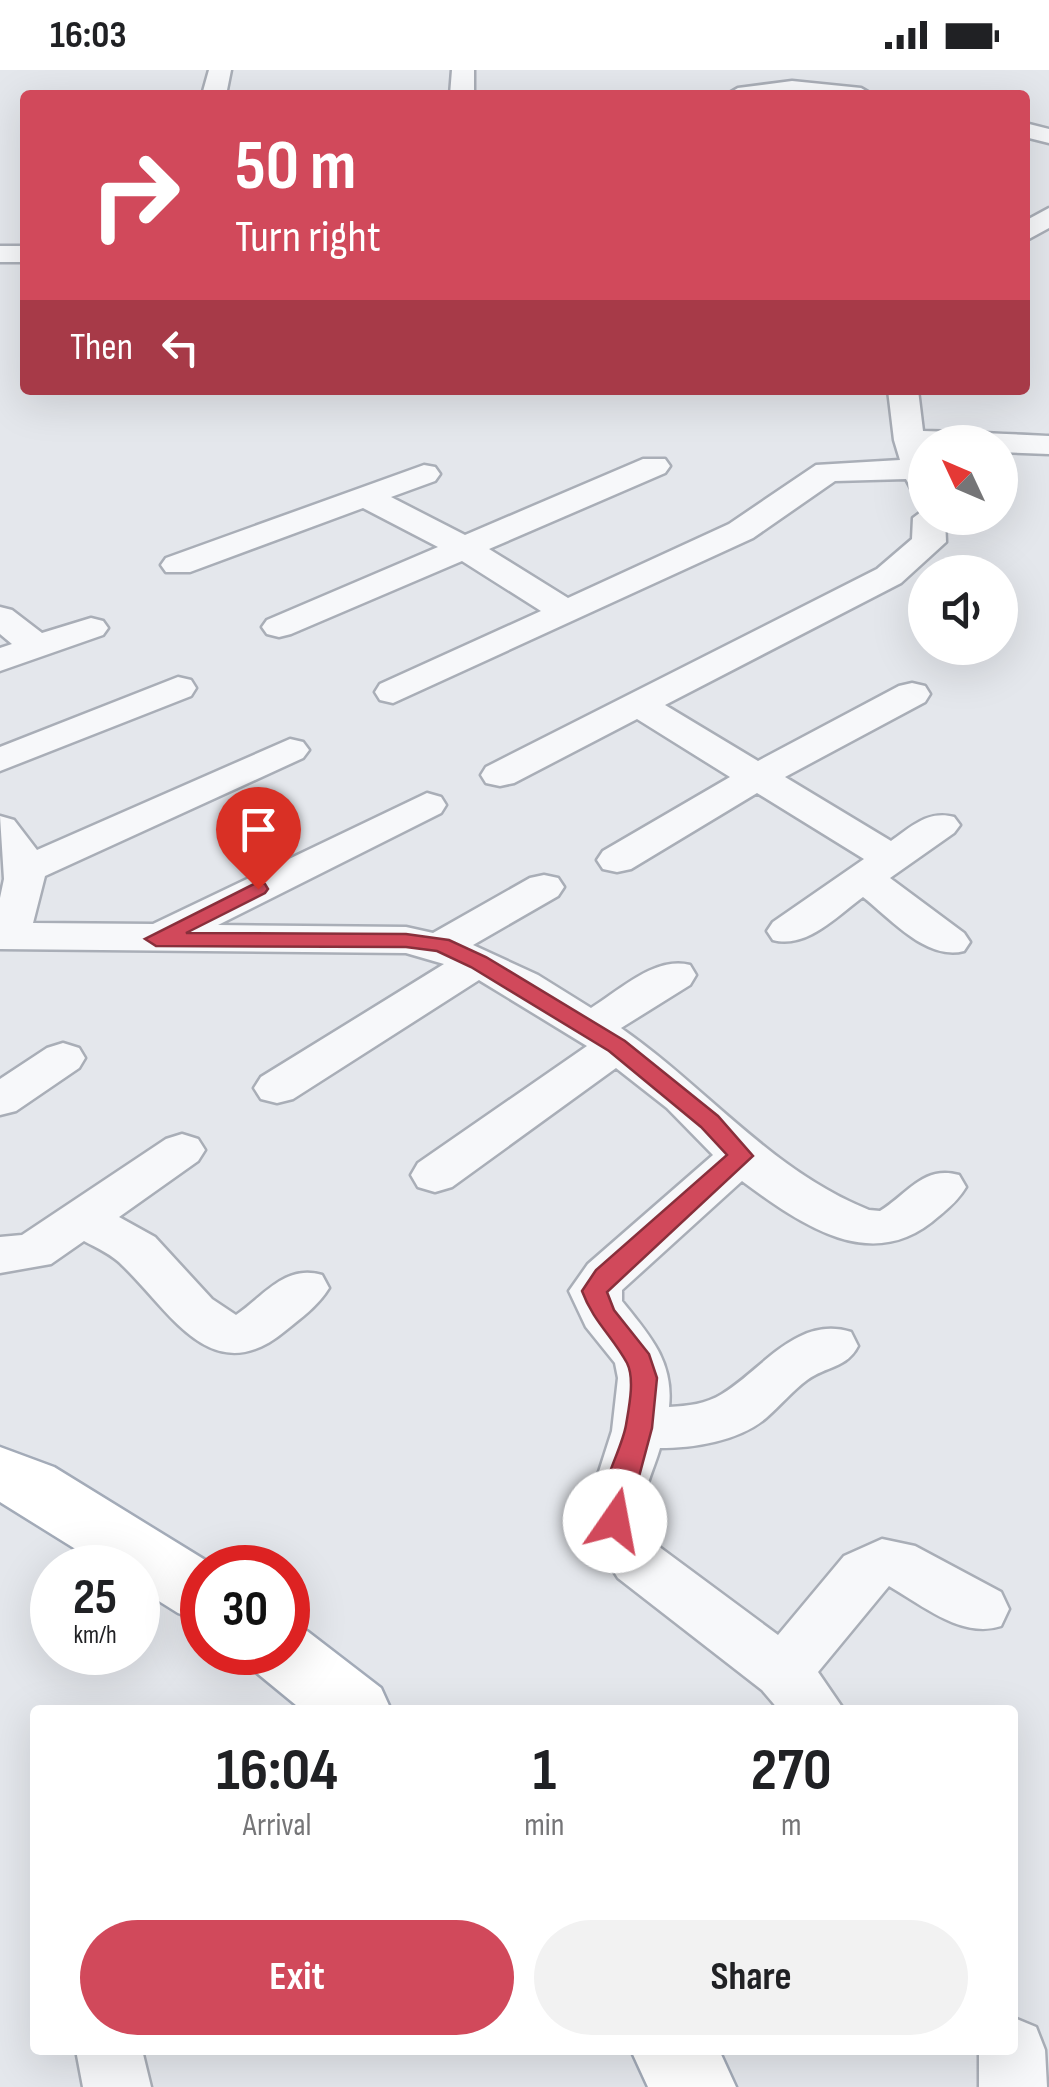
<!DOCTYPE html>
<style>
:root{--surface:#fff;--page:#f2f2f2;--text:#202124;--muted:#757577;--accent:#d1495b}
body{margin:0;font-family:"Sofia Sans Condensed",sans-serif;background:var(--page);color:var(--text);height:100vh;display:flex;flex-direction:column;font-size:38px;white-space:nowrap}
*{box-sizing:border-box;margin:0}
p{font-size:32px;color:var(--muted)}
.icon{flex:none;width:55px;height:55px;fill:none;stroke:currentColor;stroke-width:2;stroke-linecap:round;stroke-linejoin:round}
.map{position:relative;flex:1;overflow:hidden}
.drawer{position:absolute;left:30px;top:1635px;width:988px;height:350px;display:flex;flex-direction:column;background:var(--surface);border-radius:10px;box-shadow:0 10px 40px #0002}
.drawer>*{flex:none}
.hud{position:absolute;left:20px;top:20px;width:1010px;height:305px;border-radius:10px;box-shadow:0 10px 40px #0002;background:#d1495b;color:#fff;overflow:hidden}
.needle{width:65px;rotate:314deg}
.buttons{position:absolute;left:908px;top:355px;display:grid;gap:20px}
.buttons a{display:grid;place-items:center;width:110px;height:110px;border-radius:50%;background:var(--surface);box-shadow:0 10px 40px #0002;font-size:50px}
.speed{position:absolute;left:30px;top:1475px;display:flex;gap:20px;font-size:50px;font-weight:700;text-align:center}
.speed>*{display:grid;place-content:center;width:130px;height:130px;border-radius:50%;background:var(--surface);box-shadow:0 10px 40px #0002;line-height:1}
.speed small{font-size:25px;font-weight:400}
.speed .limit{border:15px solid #d22;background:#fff;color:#111}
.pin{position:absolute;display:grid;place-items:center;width:85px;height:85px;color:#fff;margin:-102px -42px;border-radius:50% 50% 50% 0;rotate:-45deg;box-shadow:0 0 10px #0007}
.pin .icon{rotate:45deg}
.me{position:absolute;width:110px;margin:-55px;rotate:12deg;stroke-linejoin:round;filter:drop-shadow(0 0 8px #0008)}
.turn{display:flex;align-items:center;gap:35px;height:210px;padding:0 50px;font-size:45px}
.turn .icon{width:130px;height:130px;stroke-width:2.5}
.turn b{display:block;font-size:70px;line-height:85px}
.then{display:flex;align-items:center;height:95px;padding:0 50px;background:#0003;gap:20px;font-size:38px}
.eta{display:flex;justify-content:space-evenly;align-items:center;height:170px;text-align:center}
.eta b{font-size:60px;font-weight:700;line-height:70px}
.button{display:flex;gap:20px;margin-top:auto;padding:20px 50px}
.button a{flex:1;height:115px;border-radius:60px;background:var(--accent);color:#fff;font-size:40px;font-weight:700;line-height:115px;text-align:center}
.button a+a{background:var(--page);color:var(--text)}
.status{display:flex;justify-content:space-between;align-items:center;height:70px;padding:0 50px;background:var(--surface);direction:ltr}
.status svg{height:28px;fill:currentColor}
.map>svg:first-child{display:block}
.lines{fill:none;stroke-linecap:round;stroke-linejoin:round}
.minor-casing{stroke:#a9aeb7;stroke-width:5}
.major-casing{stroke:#a3abb8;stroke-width:5}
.minor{fill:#f7f8fa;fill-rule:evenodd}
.major{fill:#fff;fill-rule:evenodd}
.route{fill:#d1495b;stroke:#882f3b;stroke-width:2.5}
</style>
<div class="status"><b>16:03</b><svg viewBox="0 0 49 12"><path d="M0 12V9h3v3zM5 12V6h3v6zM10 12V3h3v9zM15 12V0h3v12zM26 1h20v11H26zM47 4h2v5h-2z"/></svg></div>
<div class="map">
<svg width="1049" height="2017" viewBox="0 0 1049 2017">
<rect width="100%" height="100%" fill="#e4e7ec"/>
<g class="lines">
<defs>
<path id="minor" d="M209,0h22l-5,25h-24z
M452,0h22v25h-24z
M792,11l69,7 12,7h-147l12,-7z
M1025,53l24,6v14l-24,-6z
M1049,138v20l-24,13v-20z
M0,176h25v16h-25z
M888,320h30l5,41c44,1 83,3 126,5v18l-49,-2v-10h-75v55l-11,-3 -8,-15 -71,2 -82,57 -360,165 -13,-3 -5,-8 5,-8 161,-73 -79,-50 -171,73 -12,3 -12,-3 -5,-7 5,-7 171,-73 -75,-39 -173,64h-24l-5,-7 5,-7 258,-93 11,2 5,7 -5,7 -44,16 74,38 178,-76h22l5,7 -5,7 -176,76 79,49 161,-74 87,-59 84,-5 -6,-20z
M925,439v9h20l1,24 -45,41 -236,122 93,56 141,-75 13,-3 13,3 5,8 -5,8 -140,75 106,64c20,-14 37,-31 63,-24l6,8 -6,8 -64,45 74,55 6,9 -6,9c-37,10 -73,-32 -101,-54 -26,19 -56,52 -90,43l-6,-9 6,-9 91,-63 -107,-66 -126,76 -14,3 -14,-3 -6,-9 6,-9 127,-74 -93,-58 -123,64 -14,3 -14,-3 -5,-8 5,-8 391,-198 35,-30 1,-21z
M0,537l12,3 30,23 49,-15 12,3 5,7 -5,7 -103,36v-23l12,-4 -12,-10z
M178,607l13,3 5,8 -5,8 -191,75v-24z
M290,669l13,3 6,8 -6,8 -258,118 -12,47 120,1 274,-131 14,4 5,8 -5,8 -223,112 188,2 27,6 97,-55 14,-3 14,3 6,9 -6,9 -85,49 65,30 53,33c29,-18 64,-52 99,-43l6,10 -6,10 -69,43c85,59 150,143 248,182l11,1c28,-17 43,-46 79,-36l7,12c-7,12 -16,20 -27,29 -66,60 -137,9 -197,-35l-120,109v11c27,34 52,60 47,106 19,-1 37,-3 53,-13 40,-24 75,-79 129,-62l7,14c-11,22 -32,20 -51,34 -15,11 -27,26 -41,38 -27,23 -72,30 -106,30 -11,37 -31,64 -2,98l120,89 66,-79 38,-17 33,7 86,46 8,17 -8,17c-39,13 -79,-21 -112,-40l-71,86 26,38h-65l-17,-20 -144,-112 -25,-39 -5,-33 24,-75 6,-53 -3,-15 -29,-36 -17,-36 19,-27 125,-109 -46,-47 -51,-40 -164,119 -17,5 -17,-5 -7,-12 7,-12 169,-117 -108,-66 -186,119 -16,4 -16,-4 -7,-11 7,-11 183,-113 -38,-11 -406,-4v-51l4,-19 -4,-63 14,4 23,30z
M63,973l16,5 6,10 -6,10 -63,43 -16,4v-36l47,-31z
M182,1064l16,5 7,11 -7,11 -79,56 36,20 57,62 24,16c28,-19 49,-51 86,-40l7,13c-11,18 -28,30 -44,43 -73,61 -115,-20 -162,-65 -10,-11 -26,-18 -39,-25l-33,23 -51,9v-36l22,-2 144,-96z
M1012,1947l24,10 9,23 2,37h-68v-37h33z
M76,1980h66l9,37h-68z"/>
<path id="major" d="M0,1377l54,20 164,101h-16v54l-24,-9 -40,-25v-20h-32l-106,-66z
M288,1554l19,7 74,57 10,22h-89l-45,-37 -10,-21h41z
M631,1980h88l17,37h-88z"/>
</defs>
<use href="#minor" class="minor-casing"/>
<use href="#major" class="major-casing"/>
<use href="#minor" class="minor"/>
<use href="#major" class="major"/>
</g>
<path class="route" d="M258,812l7,2 3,5 -3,4 -79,40 220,1 43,6 37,17 139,84 93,75 35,40 -146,136 7,18 35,44 8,24 -5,50 -27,101 -10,3 -10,-3c-15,-30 16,-74 21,-104 3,-18 9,-46 1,-62 -14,-26 -34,-42 -45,-72l14,-21 131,-115 -26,-28 -92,-76 -138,-84 -34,-16 -31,-4 -250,-1 -11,-7z"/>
</svg>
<div class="buttons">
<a><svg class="needle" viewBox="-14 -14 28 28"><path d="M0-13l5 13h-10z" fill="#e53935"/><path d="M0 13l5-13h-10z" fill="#757577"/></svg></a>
<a><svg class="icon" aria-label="sound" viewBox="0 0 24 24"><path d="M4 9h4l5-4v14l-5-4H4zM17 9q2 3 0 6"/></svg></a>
</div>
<div class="speed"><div>25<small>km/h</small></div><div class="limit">30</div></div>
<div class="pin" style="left:258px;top:819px;background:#d93025"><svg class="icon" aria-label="arrive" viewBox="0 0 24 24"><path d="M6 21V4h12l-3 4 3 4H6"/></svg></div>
<svg class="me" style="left:615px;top:1451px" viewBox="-20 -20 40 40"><circle r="19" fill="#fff"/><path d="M0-13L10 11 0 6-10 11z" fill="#d1495b"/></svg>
<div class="hud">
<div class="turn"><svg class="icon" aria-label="right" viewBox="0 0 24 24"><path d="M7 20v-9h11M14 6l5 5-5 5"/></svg><div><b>50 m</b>Turn right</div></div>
<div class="then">Then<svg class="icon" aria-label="left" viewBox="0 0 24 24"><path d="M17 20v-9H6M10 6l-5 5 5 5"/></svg></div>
</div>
<section class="drawer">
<div class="eta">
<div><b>16:04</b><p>Arrival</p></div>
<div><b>1</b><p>min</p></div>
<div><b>270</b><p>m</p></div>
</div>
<div class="button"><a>Exit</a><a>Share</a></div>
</section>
</div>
